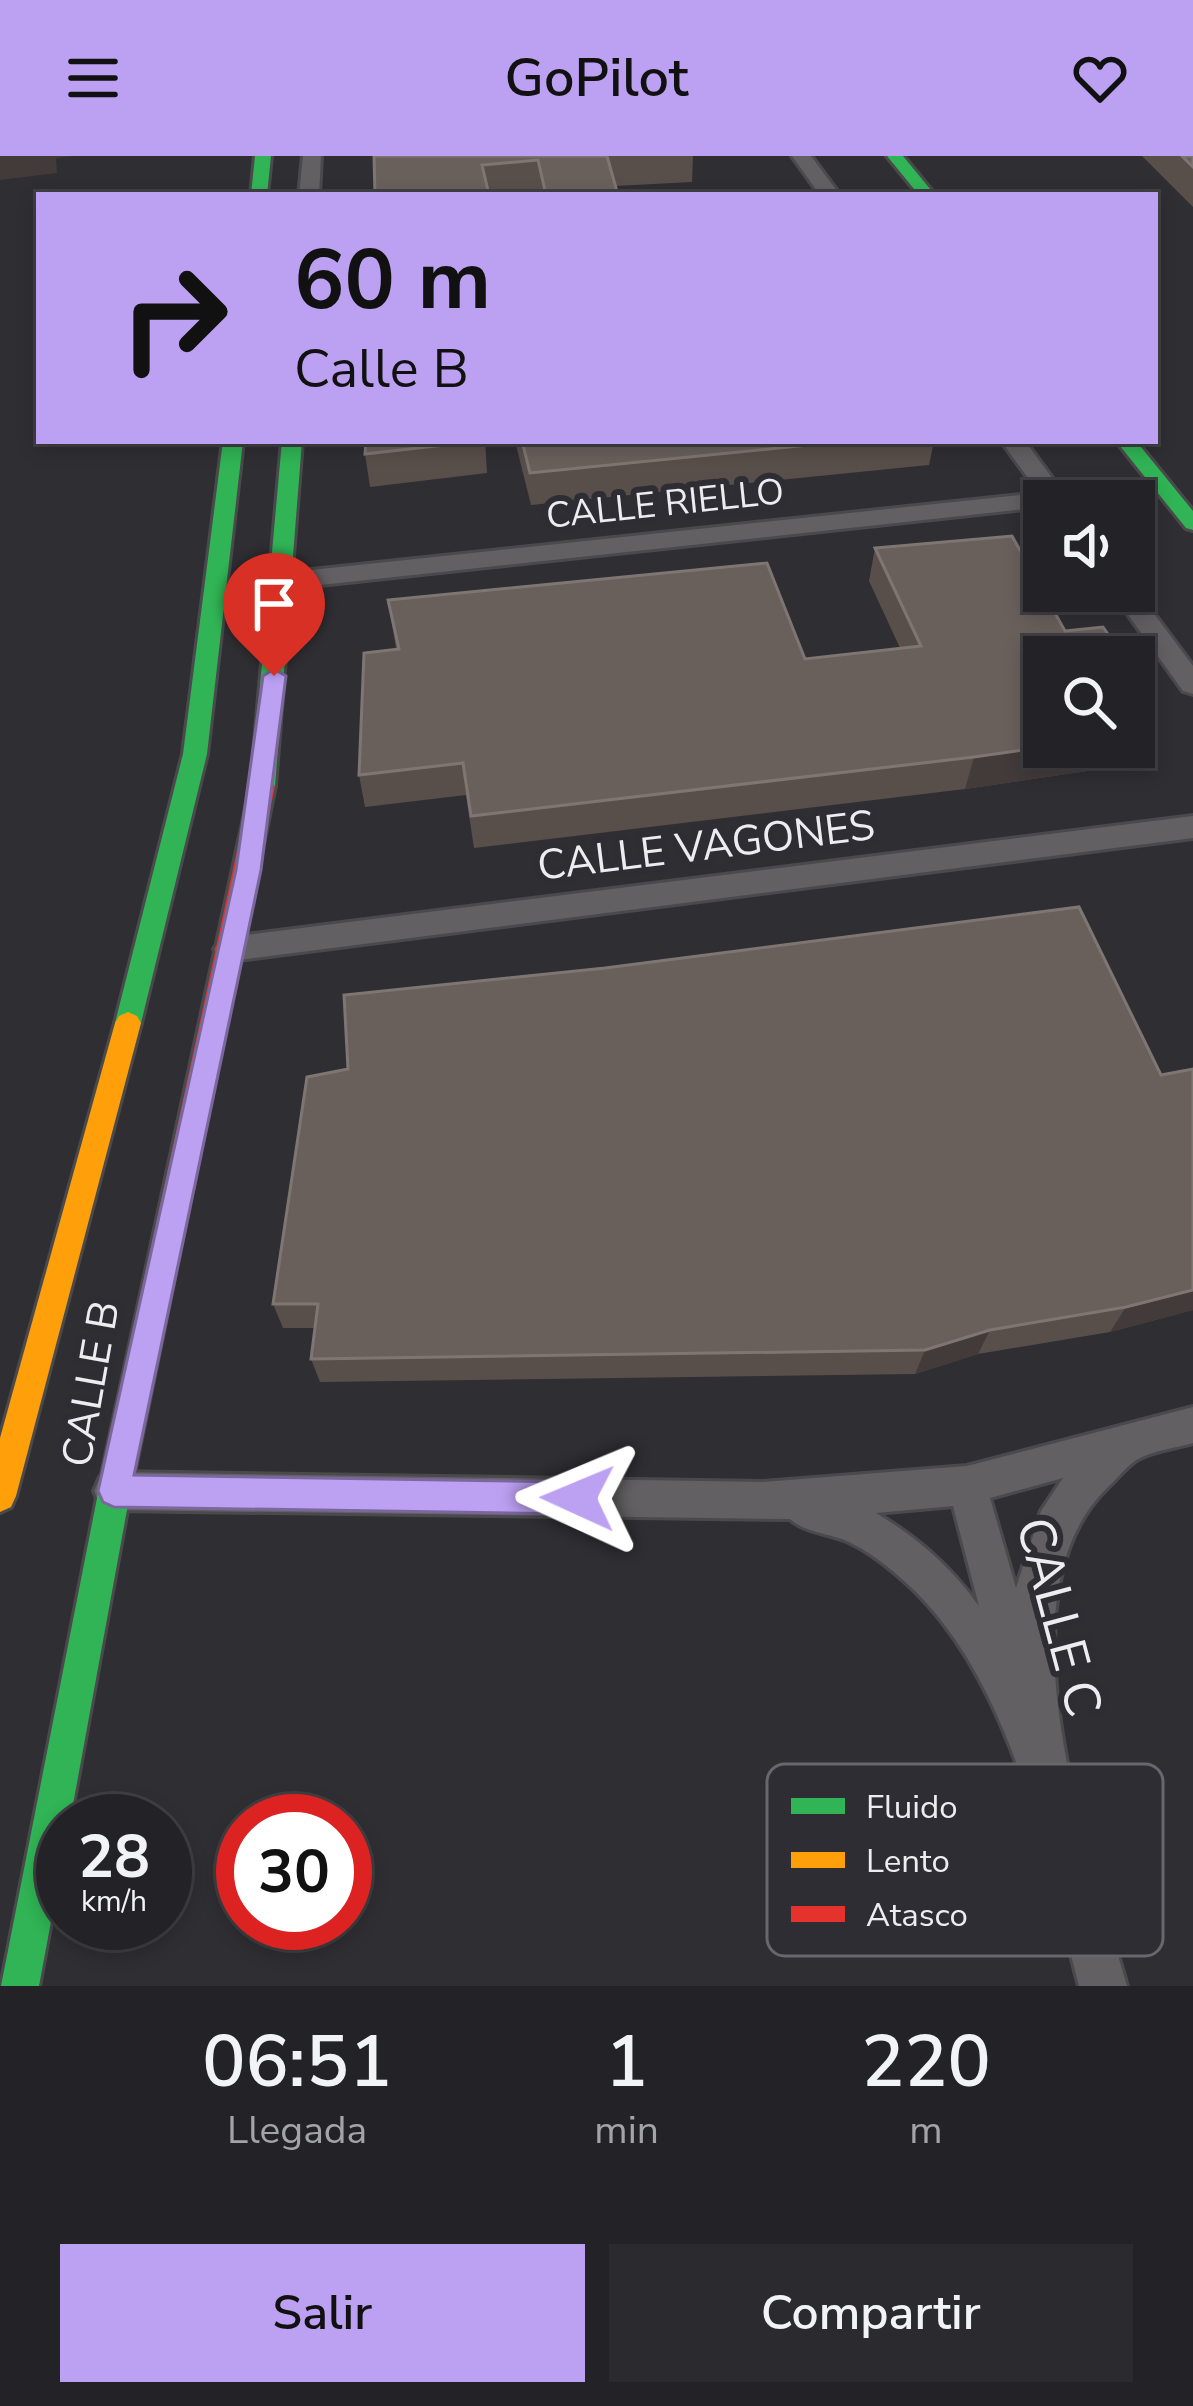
<!DOCTYPE html>
<html lang="es">
<style>
:root{--surface:#232226;--page:#2b2a2e;--text:#f1f3f6;--muted:#a3a4a7;--line:#403f43;--accent:#bca0f2}
body{margin:0;font-family:"Nunito Sans",sans-serif;background:var(--page);color:var(--text);height:100vh;display:flex;flex-direction:column;font-size:45px;white-space:nowrap}
*{box-sizing:border-box;margin:0}
p{font-size:39px;color:var(--muted)}
.icon{flex:none;width:66px;height:66px;fill:none;stroke:currentColor;stroke-width:2;stroke-linecap:round;stroke-linejoin:round}
.map{position:relative;height:1830px;overflow:hidden}
.drawer{display:flex;flex-direction:column;background:var(--surface);flex:1}
.drawer>*{flex:none}
.banner{position:absolute;left:36px;top:36px;width:1122px;height:252px;border-radius:0px;box-shadow:0 6px 18px #0003,0 0 0 3px var(--line);background:#bca0f2;color:#111;overflow:hidden}
.buttons{position:absolute;left:1023px;top:324px;display:grid;gap:24px}
.buttons a{display:grid;place-items:center;width:132px;height:132px;border-radius:0px;background:var(--surface);box-shadow:0 6px 18px #0003,0 0 0 3px var(--line);font-size:60px}
.speed{position:absolute;left:36px;top:1638px;display:flex;gap:24px;font-size:60px;font-weight:700;text-align:center}
.speed>*{display:grid;place-content:center;width:156px;height:156px;border-radius:50%;background:var(--surface);box-shadow:0 6px 18px #0003,0 0 0 3px var(--line);line-height:1}
.speed small{font-size:30px;font-weight:400}
.speed .limit{border:18px solid #d22;background:#fff;color:#111}
.pin{position:absolute;display:grid;place-items:center;width:102px;height:102px;color:#fff;margin:-123px -51px;border-radius:50% 50% 50% 0;rotate:-45deg;box-shadow:0 0 12px #0007}
.pin .icon{rotate:45deg}
.me{position:absolute;width:132px;margin:-66px;rotate:271deg;stroke-linejoin:round;filter:drop-shadow(0 0 9px #0008)}
.turn{display:flex;align-items:center;gap:42px;height:252px;padding:0 60px;font-size:54px}
.turn .icon{width:156px;height:156px;stroke-width:2.5}
.turn b{display:block;font-size:84px;line-height:102px}
.eta{display:flex;justify-content:space-evenly;align-items:center;height:204px;text-align:center}
.eta b{font-size:72px;font-weight:600;line-height:84px}
.button{display:flex;gap:24px;margin-top:auto;padding:24px 60px}
.button a{flex:1;height:138px;border-radius:0px;background:var(--accent);color:#111;font-size:48px;font-weight:600;line-height:138px;text-align:center}
.button a+a{background:var(--page);color:var(--text)}
header{display:flex;justify-content:space-between;align-items:center;height:156px;padding:0 60px;background:var(--accent);color:#111;font-size:54px;font-weight:600}
.map>svg:first-child{display:block}
.lines{fill:none;stroke-linecap:round;stroke-linejoin:round}
.street-casing{stroke:#4a4a4d;stroke-width:6}
.fast-casing{stroke:#4a4a4d;stroke-width:6}
.slow-casing{stroke:#4a4a4d;stroke-width:6}
.jam-casing{stroke:#4a4a4d;stroke-width:6}
.street{fill:#626062;fill-rule:evenodd}
.fast{fill:#30b455;fill-rule:evenodd}
.slow{fill:#ff9f0a;fill-rule:evenodd}
.jam{fill:#e5322d;fill-rule:evenodd}
.wall{fill:#594f4a}
.shaded-wall{fill:#423b39}
.building{fill:#69605c;stroke:#7e7673;stroke-width:3}
.route{fill:#bca0f2;stroke:#7a689d;stroke-width:3}
.labels{text-anchor:middle;dominant-baseline:central;stroke-width:12;stroke-linejoin:round;paint-order:stroke}
.far-street-label{font-size:36px;fill:#ededf1;stroke:#2e2d34}
.street-label{font-size:42px;fill:#ededf1;stroke:#2e2d34}
.near-street-label{font-size:51px;fill:#ededf1;stroke:#2e2d34}
.key{fill:#2e2d34;stroke:#67676d;stroke-width:3}
.key-label{font-size:33px;fill:#ededf1}
</style>
<header><svg class="icon" aria-label="menu" viewBox="0 0 24 24"><path d="M4 6h16M4 12h16M4 18h16"/></svg>GoPilot<svg class="icon" aria-label="heart" viewBox="0 0 24 24"><path d="M12 20l-8-8c-3-5 5-10 8-4 3-6 11-1 8 4z"/></svg></header>
<div class="map">
<svg width="1193" height="1830" viewBox="0 0 1193 1830">
<rect width="100%" height="100%" fill="#2f2e33"/>
<g class="lines">
<defs>
<path id="street" d="M303,0h18l-2,39h-20z
M792,0h19l29,39h-20z
M1001,285h24l44,60h-25v6l-761,82 -13,-8 13,-8 756,-80z
M1134,431l59,79v28l-10,-3 -72,-100h23z
M1193,660v22l-963,123 -11,-4 -5,-8 5,-8 11,-4z
M1193,1251v36c-17,5 -37,7 -53,15 -11,5 -23,21 -33,30 -112,109 -17,368 20,498h-48c-34,-129 -65,-297 -164,-395 -20,-19 -41,-37 -66,-49 -19,-9 -44,-9 -59,-23l-676,-9 -14,-5 -6,-14 6,-14 14,-5 649,10 204,-16zM1063,1322l-22,33 -25,77 -26,-90zM953,1350l26,100c-29,-40 -61,-68 -103,-93z"/>
<path id="fast" d="M255,0h16l-4,39h-16z
M887,0h16l32,39h-16z
M223,285h20l-36,313 -66,269 -4,7h-18l-4,-7 68,-269z
M282,285h20l-27,345 -12,8 -12,-8z
M1116,285h20l57,70v19l-7,-2z
M115,1316l11,5 5,11 -61,333h-7v36l-24,129h-38l98,-498 5,-11z"/>
<path id="slow" d="M128,856l9,4 4,7 -125,473 -5,11 -11,5v-74l115,-415 4,-7z"/>
<path id="jam" d="M263,622l12,8 -144,702 -5,11 -11,5 -11,-5 -5,-11 152,-702z"/>
</defs>
<use href="#street" class="street-casing"/>
<use href="#fast" class="fast-casing"/>
<use href="#slow" class="slow-casing"/>
<use href="#jam" class="jam-casing"/>
<use href="#street" class="street"/>
<use href="#fast" class="fast"/>
<use href="#slow" class="slow"/>
<use href="#jam" class="jam"/>
</g>
<path class="wall" d="M374,0h319l-1,26 -77,4 3,9h-78l-1,-4 -39,4h-125z
M1142,0h51v51z
M485,285l2,32 -117,14 -5,-33z
M515,285h419l-5,24 -398,40z
M875,392l169,109 97,76 -13,32 -163,24 -491,59 -8,-53 -101,12 -6,-32 37,-126 -8,-49 417,59 95,-11 -31,-67z
M1134,515l8,11 -8,22z
M307,921l886,233 -83,22 -132,22 -63,20 -595,8 -9,-23 4,-31h-32l-10,-24z"/>
<path class="shaded-wall" d="M0,0h75l-19,2 1,15 -57,7z
M1141,577l-13,32 -163,24 9,-32 70,-10h90v-13z
M1193,1134v20l-83,22 16,-25z
M990,1174l-12,24 -63,20 10,-24z"/>
<path class="building" d="M374,0h233l11,39h-72l-8,-35 -56,5 7,30h-114z
M1182,0h11v11z
M366,285h114l-115,13z
M522,285h326l-318,32z
M1012,380l53,95 38,-4 21,30h-80v90l-70,10 -503,59 -8,-53 -104,12 5,-122 35,-4 -11,-49 379,-37 38,96 116,-13 -46,-98z
M1134,515l8,11 -8,1z
M1079,751l82,168 32,-6v221l-67,17 -136,23 -65,20 -614,9 7,-55h-45l34,-227 41,-8 -4,-74 261,-27z"/>
<path class="route" d="M274,513l12,7 -25,194 -127,605 444,7 11,5 5,11 -5,11 -11,5 -464,-7 -11,-5 -5,-11 138,-621 27,-194z"/>
<g class="labels">
<g class="far-street-label">
<text transform="translate(665 348) rotate(-6)">CALLE RIELLO</text>
</g>
<g class="street-label">
<text transform="translate(706 690) rotate(-7)">CALLE VAGONES</text>
<text transform="translate(91 1228) rotate(-80)">CALLE B</text>
</g>
<g class="near-street-label">
<text transform="translate(1059 1461) rotate(75)">CALLE C</text>
</g>
</g>
<rect x="767" y="1608" width="396" height="192" rx="18" class="key"/>
<rect x="791" y="1642" width="54" height="16" fill="#30b455"/>
<rect x="791" y="1696" width="54" height="16" fill="#ff9f0a"/>
<rect x="791" y="1750" width="54" height="16" fill="#e5322d"/>
<g class="key-label">
<text x="866" y="1662">Fluido</text>
<text x="866" y="1716">Lento</text>
<text x="866" y="1770">Atasco</text>
</g>
</svg>
<div class="buttons">
<a><svg class="icon" aria-label="sound" viewBox="0 0 24 24"><path d="M4 9h4l5-4v14l-5-4H4zM17 9q2 3 0 6"/></svg></a>
<a><svg class="icon" aria-label="search" viewBox="0 0 24 24"><circle cx="10" cy="10" r="6"/><path d="M15 15l6 6"/></svg></a>
</div>
<div class="speed"><div>28<small>km/h</small></div><div class="limit">30</div></div>
<div class="pin" style="left:274px;top:520px;background:#d93025"><svg class="icon" aria-label="arrive" viewBox="0 0 24 24"><path d="M6 21V4h12l-3 4 3 4H6"/></svg></div>
<svg class="me" style="left:578px;top:1342px" viewBox="-20 -20 40 40"><path d="M0-17L14 15 0 8-14 15z" fill="#bca0f2" stroke="#fff" stroke-width="4"/></svg>
<div class="banner">
<div class="turn"><svg class="icon" aria-label="right" viewBox="0 0 24 24"><path d="M7 20v-9h11M14 6l5 5-5 5"/></svg><div><b>60 m</b>Calle B</div></div>
</div>
</div>
<section class="drawer">
<div class="eta">
<div><b>06:51</b><p>Llegada</p></div>
<div><b>1</b><p>min</p></div>
<div><b>220</b><p>m</p></div>
</div>
<div class="button"><a>Salir</a><a>Compartir</a></div>
</section>
